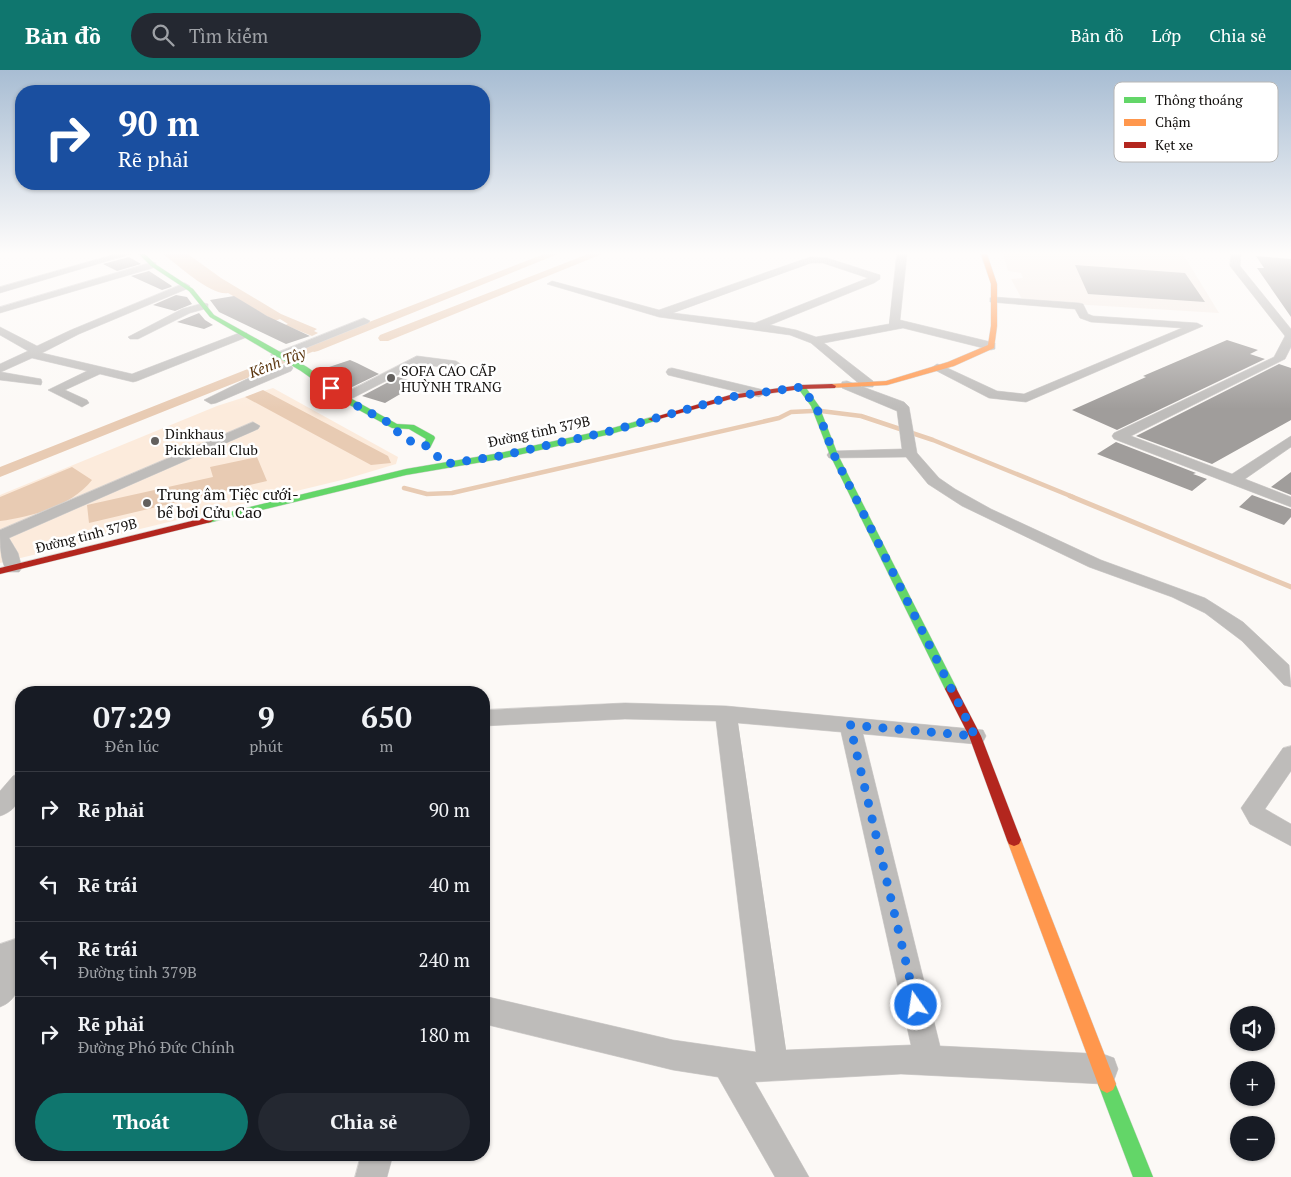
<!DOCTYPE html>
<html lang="vi">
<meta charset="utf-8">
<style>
:root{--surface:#171b24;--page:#242831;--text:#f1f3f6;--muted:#9ea1a6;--line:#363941;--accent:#0f766e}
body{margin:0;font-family:"PT Serif",serif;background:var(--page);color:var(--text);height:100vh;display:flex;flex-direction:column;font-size:19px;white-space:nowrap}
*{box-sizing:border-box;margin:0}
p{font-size:16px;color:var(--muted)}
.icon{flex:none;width:28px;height:28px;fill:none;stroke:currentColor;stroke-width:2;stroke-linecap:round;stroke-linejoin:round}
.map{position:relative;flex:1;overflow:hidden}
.drawer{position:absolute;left:15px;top:616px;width:475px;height:475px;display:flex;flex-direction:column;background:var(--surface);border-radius:20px;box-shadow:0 1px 4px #0004}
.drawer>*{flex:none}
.banner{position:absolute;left:15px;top:15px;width:475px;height:105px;border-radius:20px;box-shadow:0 1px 4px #0004;background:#1a4fa0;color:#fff;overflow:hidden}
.controls{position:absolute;left:1230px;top:936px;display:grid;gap:10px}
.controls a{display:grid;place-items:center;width:45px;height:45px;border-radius:50%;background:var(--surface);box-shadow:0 1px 4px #0004;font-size:25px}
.pin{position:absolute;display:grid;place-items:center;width:42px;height:42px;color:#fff;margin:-21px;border-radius:10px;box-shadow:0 2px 8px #0006}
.me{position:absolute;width:55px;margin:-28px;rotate:347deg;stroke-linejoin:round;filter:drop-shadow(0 0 4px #0008)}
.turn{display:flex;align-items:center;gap:18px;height:105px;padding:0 20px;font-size:22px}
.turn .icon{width:65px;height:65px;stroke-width:2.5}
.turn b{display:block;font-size:35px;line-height:42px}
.eta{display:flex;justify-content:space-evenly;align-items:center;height:85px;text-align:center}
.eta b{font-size:30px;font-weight:600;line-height:35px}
.primary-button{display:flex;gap:10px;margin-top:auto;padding:10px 20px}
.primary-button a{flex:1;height:58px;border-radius:30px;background:var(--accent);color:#fff;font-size:20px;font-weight:600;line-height:58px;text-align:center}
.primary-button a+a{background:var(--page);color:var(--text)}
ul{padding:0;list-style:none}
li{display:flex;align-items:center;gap:15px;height:75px;padding:0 20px;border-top:1px solid var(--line)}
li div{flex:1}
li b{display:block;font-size:19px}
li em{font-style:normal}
header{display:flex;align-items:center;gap:30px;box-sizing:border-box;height:70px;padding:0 25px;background:var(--accent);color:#fff}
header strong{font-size:24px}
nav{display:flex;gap:28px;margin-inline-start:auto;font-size:18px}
.search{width:350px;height:45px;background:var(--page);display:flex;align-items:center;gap:12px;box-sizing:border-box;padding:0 18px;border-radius:28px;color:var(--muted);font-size:19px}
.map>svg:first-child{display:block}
.built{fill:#f5ece5}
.green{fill:#fcebdc}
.water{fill:#e8cbb3}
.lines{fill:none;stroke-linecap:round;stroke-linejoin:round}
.stream-far1{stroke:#e8cbb3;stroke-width:4.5}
.stream{stroke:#e8cbb3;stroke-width:5}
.canal{fill:#e8cbb3;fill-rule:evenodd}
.building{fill:#a09d9b}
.street-casing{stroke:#d6d3d1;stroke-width:1}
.fast-casing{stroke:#d6d3d1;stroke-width:1}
.slow-casing{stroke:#d6d3d1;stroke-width:1}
.jam-casing{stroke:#d6d3d1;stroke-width:1}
.street{fill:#bebcba;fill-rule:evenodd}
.fast{fill:#63d668;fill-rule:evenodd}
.slow{fill:#ff974d;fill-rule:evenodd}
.jam{fill:#b3261e;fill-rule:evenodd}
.route{stroke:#1a73e8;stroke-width:9;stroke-dasharray:0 16.2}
.poi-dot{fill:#63605e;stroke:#fff;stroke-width:2}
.labels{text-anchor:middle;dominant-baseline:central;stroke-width:5;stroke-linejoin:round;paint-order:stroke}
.far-poi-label{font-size:14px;fill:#110e0c;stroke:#fff;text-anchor:start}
.far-street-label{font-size:14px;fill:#110e0c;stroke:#fff}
.far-water-label{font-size:15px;font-style:italic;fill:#59330b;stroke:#fff}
.poi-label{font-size:16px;fill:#110e0c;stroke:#fff;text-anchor:start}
.key{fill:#fff;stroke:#b8b7b6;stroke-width:1}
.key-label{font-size:14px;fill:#110e0c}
</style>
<header>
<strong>Bản đồ</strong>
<div class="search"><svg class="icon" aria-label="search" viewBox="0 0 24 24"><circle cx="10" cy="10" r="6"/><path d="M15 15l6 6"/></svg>Tìm kiếm</div>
<nav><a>Bản đồ</a><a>Lớp</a><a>Chia sẻ</a></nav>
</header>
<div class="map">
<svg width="1291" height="1107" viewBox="0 0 1291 1107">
<rect width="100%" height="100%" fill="#fcf9f6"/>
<path class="built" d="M1003,184h180l36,59 -196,-12 -12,-22 12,-1 -2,-5 -13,-2z"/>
<path class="green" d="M273,318l125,69 -2,7 -50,15 -346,84v-68l217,-89z"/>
<path class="water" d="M163,184h25l33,24 60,36 36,15 -3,2 4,2 -6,3 -27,-11 3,-1 -8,-5 -5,2 -47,-28c-17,3 -50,-28 -65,-39z
M331,266l11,4 -342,137v-10z
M263,320l125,66 3,7 -20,2 -126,-68z
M257,387l10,24 -178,42 -2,-18 126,-28 -3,-10z
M72,397l20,13c-20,26 -61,37 -92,41v-24z"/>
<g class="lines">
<path class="stream-far1" d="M821,341l40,5 72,24 140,57
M404,418l23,6 25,-1 327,-75 12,-6 21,-1"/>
<path class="stream" d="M1070,426l221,91"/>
<path class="canal" d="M544,184h14l-240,97 -4,1 -6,-4 2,-3z
M588,184h14l-214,87h-8l-2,-3 2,-3z"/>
</g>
<path class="building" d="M1256,186l35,3v58l-34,-49h7z
M129,187l12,7 -24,7 -14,-7z
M1075,195l110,8 20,29 -117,-8z
M149,201l23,15 -1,1 -9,3 -31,-14z
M176,225l11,2 5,7 -17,7 -22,-6z
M234,226l33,20 43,20 -24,8 -67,-32 -9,-12z
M199,243l6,7 8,5 -9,4 -27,-7z
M1227,270l31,10 -8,4 15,5 -148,71 -45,-20 74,-33 -3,-1z
M350,290l7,3 22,11 -31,15 -5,-4 5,-2 -11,-5 7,-3 -15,-8z
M1279,294l12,4v52l-79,44 -76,-28z
M398,307l21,6 -34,20 -23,-7z
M1116,372l80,31 -3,1 14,5 -15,12 -95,-37z
M1291,402v23l-20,-8z
M1252,425l39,14v8l-7,8 -45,-18z"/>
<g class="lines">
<defs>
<path id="street" d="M116,184h15l-131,39v-6z
M897,184h10l-7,66 95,23v6l-4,1 -88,-22 -79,15 49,38 1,3 -1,3h-10l-52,-44 -21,-8 -131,-18 -112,-33 5,-3 107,29 151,-53 17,1 53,17v4l-6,4 -104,42 26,5 20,7 73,-13zM811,193h12l45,15 -113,45 -82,-10z
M1231,184h10l-1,12 51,63v18l-6,12 -154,77 101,38 59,-38v11l-46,32 46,18v10l-177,-68 -2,-3 2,-3 160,-76 11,-21 -55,-70z
M153,192l3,1v4l-156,46v-6z
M185,213l5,3 -1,2 -110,46 -37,19 90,21 107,-41h8v4l-110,44 -4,1 -33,-8 -35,16 22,10 2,3 -7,4 -34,-17 39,-19 -55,-13 -31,14 40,7 1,3 -1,3 -41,-5v-16l28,-13 -28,-16v-8l37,19 34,-16z
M994,227l85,6 4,1 5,10 5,2 104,7 6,3 -177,76 -37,-4 -58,-30 6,-4 4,1 56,26 27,3 158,-66 -91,-6 -11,-4 -5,-9 -85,-7v-4z
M204,233l4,1v4l-18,5 -52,26h-8l-2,-2 54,-28z
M364,248l6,3 -2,2 -87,35 -4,1 -6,-4z
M417,286l39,5 6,4 -6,4 -37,-5 -70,36h-10l-2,-3z
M287,294l4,1 2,3 -2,3 -75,32 -5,1 -7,-4 49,-24z
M672,298l92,22 2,3 -7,4 -91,-22 -2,-3 2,-3z
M847,311l57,21 5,5 8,46 22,25 16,11 36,20 110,51 104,38 38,24 46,43 2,22 -7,-2 -42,-44 -37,-28 -33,-16 -83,-30 -127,-61 -34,-22 -22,-27 -77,1 -2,-3 2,-3 5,-1 68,-2 -5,-38 -55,-23 -1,-3 1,-3z
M253,352l7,4 -2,3 -249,109 9,15 4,15 -3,4h-12c-7,-12 -7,-29 -7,-42z
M625,633l101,3 257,24 3,6 -3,6 -8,2 -112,-10 77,312 163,8 11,4 4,11 -4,11 -11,4 -202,-10 -146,8 54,95h-34l-57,-100 -45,-7 -189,-46v-28l189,44 83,12 -40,-331 -91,-2 -141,7v-16zM738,653l103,9 70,313 -125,5z
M1291,676v25l-26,38 26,15v22l-41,-22 -9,-16 42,-60z
M21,703c1,20 0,36 -21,43v-25l13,-15z
M21,867c2,24 6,60 -21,70v-63z
M361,1085h32l-6,22h-32z"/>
<path id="fast" d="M139,184h6l10,10 38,25 21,26 93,52 45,32 45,25 17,1 20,11 1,2 -5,10h-6l-1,-2 3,-7 -17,-10 -17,-1 -46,-25 -45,-32 -91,-54 -21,-26 -38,-25z
M798,315h6l15,21 19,49 119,234 -2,3h-8l-2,-3 -115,-234 -19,-49 -14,-19z
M652,347l4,2 -1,2 -44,13 -111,25 -94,16 -198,48 -5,-3 2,-2 201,-49 94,-16 109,-24z
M1107,1005l6,3 40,99h-20l-35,-93 3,-6z"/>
<path id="slow" d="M981,184h6l10,30v42l-3,22 -40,18 -67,19 -58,3 -1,-2 4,-2 54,-3 62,-19 40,-17 3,-19v-42z
M1014,764l5,2 2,4 95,244 -3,6 -6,3 -6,-3 -3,-6 -91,-244 2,-4z"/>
<path id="jam" d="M832,314l4,2 -1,2 -34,1 -70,10 -79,22 -4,-2 82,-24 71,-10z
M208,447l3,1 2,2 -2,2 -211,52v-6z
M951,615l4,1 26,50 40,104 -2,4 -5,2 -5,-2 -2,-4 -38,-104 -24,-47 2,-3z"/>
</defs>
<use href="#street" class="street-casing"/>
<use href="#fast" class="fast-casing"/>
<use href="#slow" class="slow-casing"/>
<use href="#jam" class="jam-casing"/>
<use href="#street" class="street"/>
<use href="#fast" class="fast"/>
<use href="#slow" class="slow"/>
<use href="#jam" class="jam"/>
</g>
<linearGradient id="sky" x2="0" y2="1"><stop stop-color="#a8bdd3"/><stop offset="0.54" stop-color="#fefcfb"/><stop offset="1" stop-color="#fefcfb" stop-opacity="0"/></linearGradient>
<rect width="1291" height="339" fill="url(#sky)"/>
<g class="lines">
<path class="route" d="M331,318l17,13 47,25 3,7 17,11 12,2 18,18 55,-8 111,-25 119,-34 71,-10 15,19 18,49 141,281 -125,-11 66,280"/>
</g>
<g class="poi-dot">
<circle cx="391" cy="308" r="5"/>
<circle cx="155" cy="371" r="5"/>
<circle cx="147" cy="433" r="5"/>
</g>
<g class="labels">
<g class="far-poi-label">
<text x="401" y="300">SOFA CAO CẤP<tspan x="401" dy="16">HUỲNH TRANG</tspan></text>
<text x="165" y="363">Dinkhaus<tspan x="165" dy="16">Pickleball Club</tspan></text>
</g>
<g class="far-street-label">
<text transform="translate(539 361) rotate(-12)">Đường tỉnh 379B</text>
<text transform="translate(86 465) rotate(-14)">Đường tỉnh 379B</text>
</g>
<g class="far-water-label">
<text transform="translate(277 292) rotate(-21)">Kênh Tây</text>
</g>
<g class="poi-label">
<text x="157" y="424">Trung âm Tiệc cưới-<tspan x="157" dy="18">bể bơi Cửu Cao</tspan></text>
</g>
</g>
<rect x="1114" y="12" width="164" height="80" rx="8" class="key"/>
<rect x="1124" y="27" width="22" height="6" fill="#63d668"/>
<rect x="1124" y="49" width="22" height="7" fill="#ff974d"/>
<rect x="1124" y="72" width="22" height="6" fill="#b3261e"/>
<g class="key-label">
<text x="1155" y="35">Thông thoáng</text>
<text x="1155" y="57">Chậm</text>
<text x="1155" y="80">Kẹt xe</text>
</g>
</svg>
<div class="controls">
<a><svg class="icon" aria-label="sound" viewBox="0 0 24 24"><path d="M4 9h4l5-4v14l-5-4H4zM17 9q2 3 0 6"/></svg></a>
<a>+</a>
<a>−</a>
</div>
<div class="pin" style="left:331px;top:318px;background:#d93025"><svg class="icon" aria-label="arrive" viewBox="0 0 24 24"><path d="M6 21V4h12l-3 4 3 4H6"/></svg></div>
<svg class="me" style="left:916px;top:935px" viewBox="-20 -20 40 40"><circle r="17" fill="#1a73e8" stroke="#fff" stroke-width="3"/><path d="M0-11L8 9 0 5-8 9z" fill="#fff"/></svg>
<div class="banner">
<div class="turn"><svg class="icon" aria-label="right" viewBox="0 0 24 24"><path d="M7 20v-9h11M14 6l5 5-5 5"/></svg><div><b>90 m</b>Rẽ phải</div></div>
</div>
<section class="drawer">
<div class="eta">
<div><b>07:29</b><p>Đến lúc</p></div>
<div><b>9</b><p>phút</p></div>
<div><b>650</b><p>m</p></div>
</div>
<ul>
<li><svg class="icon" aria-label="right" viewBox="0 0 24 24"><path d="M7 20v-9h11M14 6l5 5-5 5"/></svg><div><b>Rẽ phải</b></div><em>90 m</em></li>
<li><svg class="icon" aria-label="left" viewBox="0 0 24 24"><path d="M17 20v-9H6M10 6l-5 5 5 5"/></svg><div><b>Rẽ trái</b></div><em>40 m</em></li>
<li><svg class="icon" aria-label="left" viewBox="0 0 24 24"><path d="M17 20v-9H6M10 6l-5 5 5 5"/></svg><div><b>Rẽ trái</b><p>Đường tỉnh 379B</p></div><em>240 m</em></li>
<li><svg class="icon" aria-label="right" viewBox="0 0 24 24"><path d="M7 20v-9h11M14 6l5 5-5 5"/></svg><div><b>Rẽ phải</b><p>Đường Phó Đức Chính</p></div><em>180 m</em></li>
</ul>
<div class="primary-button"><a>Thoát</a><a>Chia sẻ</a></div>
</section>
</div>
